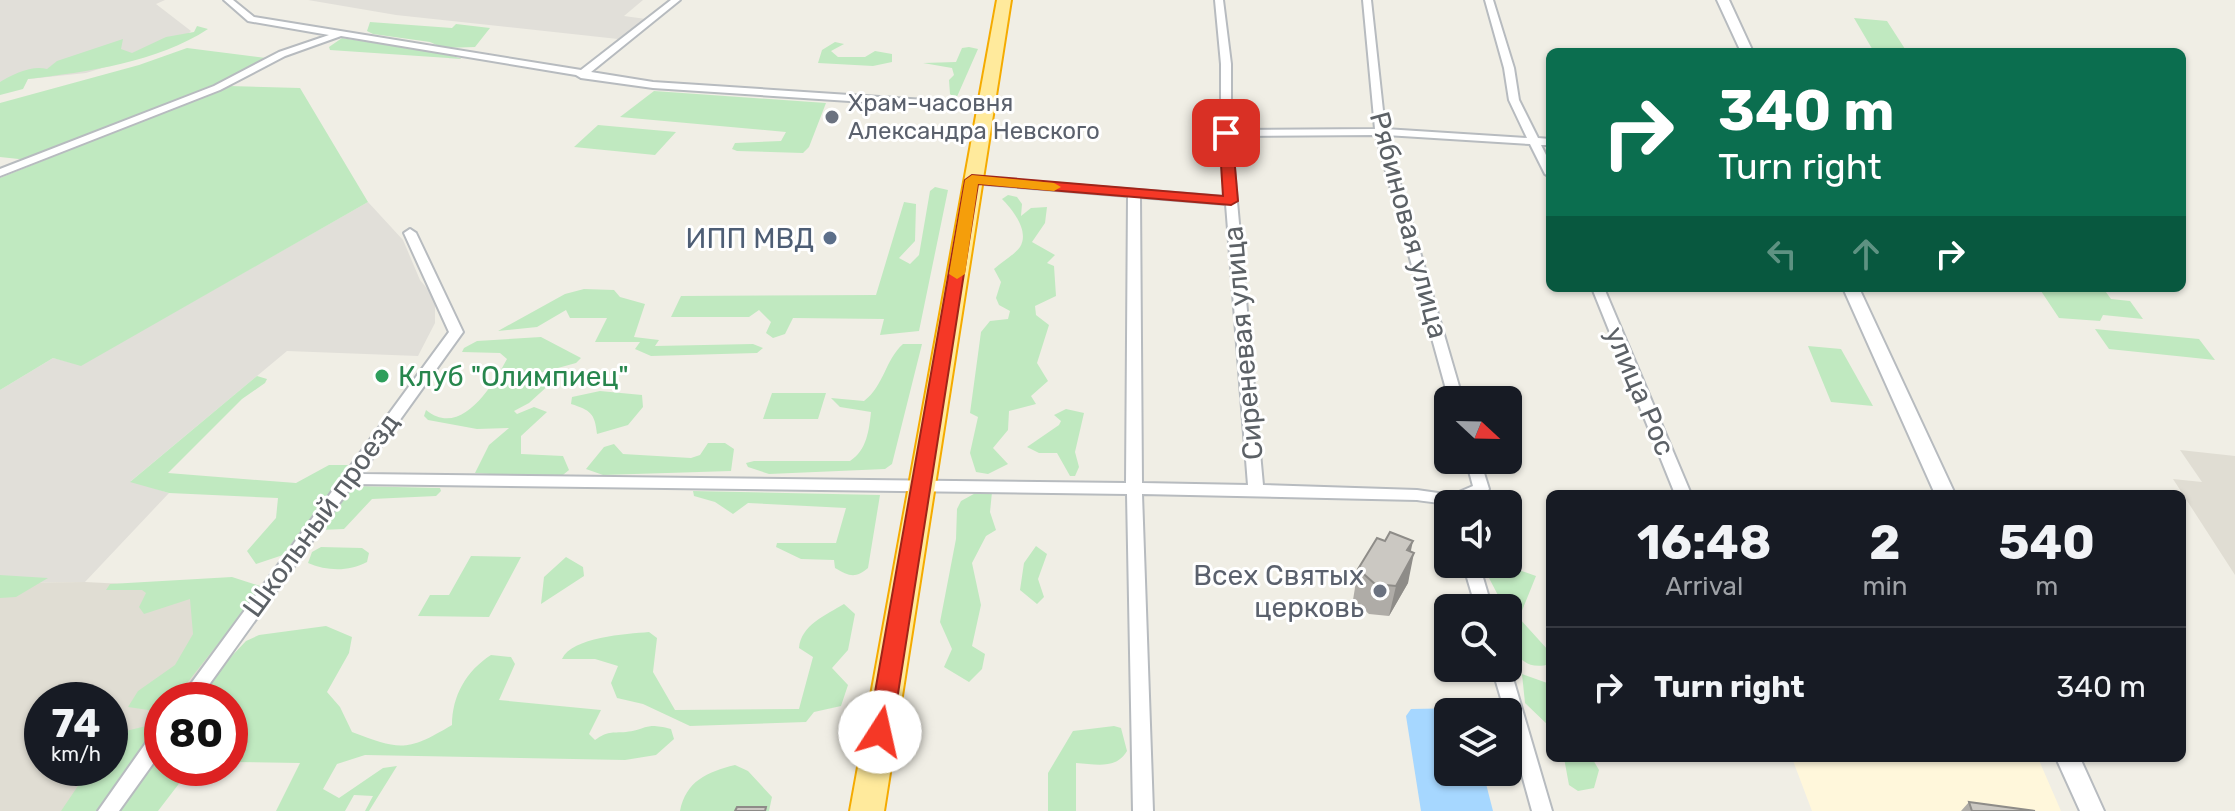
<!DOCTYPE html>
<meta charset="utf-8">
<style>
:root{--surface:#171b24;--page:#242831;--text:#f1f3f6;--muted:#9ea1a6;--line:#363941}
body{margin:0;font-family:Rubik,sans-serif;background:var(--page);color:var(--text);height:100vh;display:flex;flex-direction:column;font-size:30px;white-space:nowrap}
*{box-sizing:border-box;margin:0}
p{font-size:26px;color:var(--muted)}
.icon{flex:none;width:44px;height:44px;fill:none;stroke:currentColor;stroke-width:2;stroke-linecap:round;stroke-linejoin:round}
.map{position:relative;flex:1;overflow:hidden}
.sheet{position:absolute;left:1546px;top:490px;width:640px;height:272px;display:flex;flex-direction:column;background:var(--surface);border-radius:12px;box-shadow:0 2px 6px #0004}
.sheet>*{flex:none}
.guide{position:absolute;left:1546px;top:48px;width:640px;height:244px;border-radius:12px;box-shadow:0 2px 6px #0004;background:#0b6e4f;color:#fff;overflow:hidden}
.needle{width:52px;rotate:112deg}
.buttons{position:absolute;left:1434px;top:386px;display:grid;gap:16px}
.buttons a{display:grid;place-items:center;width:88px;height:88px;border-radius:12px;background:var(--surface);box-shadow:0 2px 6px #0004;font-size:40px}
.speed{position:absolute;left:24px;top:682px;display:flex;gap:16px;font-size:40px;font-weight:700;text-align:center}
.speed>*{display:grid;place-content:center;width:104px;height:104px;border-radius:50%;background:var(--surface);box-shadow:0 2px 6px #0004;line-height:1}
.speed small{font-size:20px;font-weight:400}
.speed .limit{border:12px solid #d22;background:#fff;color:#111}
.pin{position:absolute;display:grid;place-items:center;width:68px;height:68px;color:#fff;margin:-34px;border-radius:16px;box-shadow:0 4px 12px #0006}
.me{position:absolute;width:88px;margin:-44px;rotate:10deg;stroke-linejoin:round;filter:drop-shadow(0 0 6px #0008)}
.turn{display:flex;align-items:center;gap:28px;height:168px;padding:0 40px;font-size:36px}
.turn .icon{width:104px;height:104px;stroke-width:2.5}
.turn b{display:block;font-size:56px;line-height:68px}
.lanes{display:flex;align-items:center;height:76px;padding:0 40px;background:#0003;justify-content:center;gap:40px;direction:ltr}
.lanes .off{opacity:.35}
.eta{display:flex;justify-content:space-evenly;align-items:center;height:136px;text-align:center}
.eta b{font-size:48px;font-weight:700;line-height:56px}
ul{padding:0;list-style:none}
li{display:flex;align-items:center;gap:24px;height:120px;padding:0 40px;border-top:2px solid var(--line)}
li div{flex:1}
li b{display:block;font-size:30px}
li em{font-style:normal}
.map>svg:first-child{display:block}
.commercial{fill:#fff7db}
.industrial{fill:#e1dfd9}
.education{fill:#e0ddd3;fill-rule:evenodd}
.green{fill:#c0e9c0}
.water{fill:#a6d7ff}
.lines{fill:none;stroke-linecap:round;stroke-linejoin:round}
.minor-casing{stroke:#b7bbbf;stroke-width:4}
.tertiary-casing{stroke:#b7bbbf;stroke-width:4}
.trunk-casing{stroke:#f5ab00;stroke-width:4}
.minor{fill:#fff;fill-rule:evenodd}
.tertiary{fill:#fff;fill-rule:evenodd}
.trunk{fill:#ffea9c;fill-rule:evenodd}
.wall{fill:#afaca7}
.shaded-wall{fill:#8e8c88}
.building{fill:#cbc8c2;stroke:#8e8c88;stroke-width:2}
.route{fill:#f53826;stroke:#9f2419;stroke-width:2}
.slow{fill:#f59e0b}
.worship-dot{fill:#6b7280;stroke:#fff;stroke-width:3}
.service-dot{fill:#5c6f8a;stroke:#fff;stroke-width:3}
.leisure-dot{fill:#2e9e5b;stroke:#fff;stroke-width:3}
.labels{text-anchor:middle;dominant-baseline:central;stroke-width:6;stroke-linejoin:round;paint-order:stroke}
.far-worship-label{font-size:24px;fill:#5b616d;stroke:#fff;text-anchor:start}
.street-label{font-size:28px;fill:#5c6166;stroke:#fff}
.service-label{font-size:28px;fill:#4e5e75;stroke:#fff;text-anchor:end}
.leisure-label{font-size:28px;fill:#27864d;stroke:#fff;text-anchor:start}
.worship-label{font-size:28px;fill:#5b616d;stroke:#fff;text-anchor:end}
</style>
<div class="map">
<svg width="2235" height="811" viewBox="0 0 2235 811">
<rect width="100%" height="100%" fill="#f0eee5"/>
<path class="commercial" d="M1792,758h246l23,53h-249z"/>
<path class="industrial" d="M0,0h165l-9,4 35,27 -14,14 -91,28 -86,9z
M308,0h335l-19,16 22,3 -28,20 -222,-24z
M368,202l35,38 17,40 15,18v25l-17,33 -131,-5 -156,130 38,12 -84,89 -85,1v-193l53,-32 28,7z"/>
<path class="education" d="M2180,450l55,6v119l-62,-96 29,3z
M85,582l177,9 -79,109h-21v28l-60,83h-102v-228zM42,700h68v68h-68z"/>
<path class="green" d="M1854,18l33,3 20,31h-33z
M370,22l82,6 4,-4 34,4 -15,19 -32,1 -13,-6 -57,-8 -6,-3z
M197,26l11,3c-50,33 -121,43 -180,50l-5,10 -23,6v-13c13,-8 32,-17 47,-13l10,-8 66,-22 -2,10 11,4 34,-16 28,-5z
M342,38c37,6 84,9 121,21l-133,-9 -1,-3z
M835,42l9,2 -13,7 7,6h27l10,-6 17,3v8l-19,4 -55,-3 4,-13z
M969,47l9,2 -22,50 -6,-5 -1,-14 5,-5 -2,-7 -29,-5 33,-1 6,-14z
M187,48l79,10 -58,31 -180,71 -28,-3v-54l139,-38z
M229,86l71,2 68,114 -287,164 -28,-8 -53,32v-212z
M654,91l172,12 -17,44 -6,6 -66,-2 -5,-2 3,-6 46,-2 5,-9 -166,-15z
M598,125l78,7 -21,23 -81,-8z
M935,187l13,3 -29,141 -39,4 4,-16 -91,-1 -8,16 -12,4 -7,-5 5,-11 -12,-12 -10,7h-78l10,-21 195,-1 28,-93 12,2 -1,37 -16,17 11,6 9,-9 11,-64z
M1008,195l9,2 5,7 -1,12 10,-8 16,-1 -2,16 -13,19 23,13 -8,8 7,3 2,30 -21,10 1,9 13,10 -12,38 11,18 -17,15 5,8 -27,7 -1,19 -15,18 15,16 -20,10 -12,-2 -6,-19 8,-36 -8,-4 11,-81 9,-11 18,-2 2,-8 -11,-6 -3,-7 5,-16 -7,-13c8,-7 21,-15 26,-22 10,-16 -8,-38 -18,-48z
M2039,288h64l8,11 19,2 13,18 -40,-4 -3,6 -41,-3z
M584,289l30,1 6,7 25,7 -11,33 25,3 -4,6 98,-2 10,4 -6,5 -106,3 -16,-7 5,-7h-45l12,-24h-37l-4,-8 -29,17 -39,4 67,-37z
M2095,329l104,10 16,21 -106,-11z
M541,337l40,21 -5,5 -51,14 -8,7 34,-1 -22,20 -15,8 3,3 17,-7 13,5 -26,24v18l42,2 6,14 -11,9 -83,-6 14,-28 20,-17 -32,1 -49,-9 -4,-4 2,-6c35,29 67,-25 81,-51l-7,-6 -38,-1 2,-4 13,-7z
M903,344h19l-30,120 -7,5 -116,5 -21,-7 -2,-4 8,-2h96c17,-11 19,-31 21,-49l-31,-5 -9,-9 33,3c20,-15 21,-41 39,-57z
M1808,346l33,3 32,57 -42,-4z
M257,376l10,3 -2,4 -23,16 -74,74 128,10 33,-18h21l-67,90 -27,9 -9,-13 29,-33 2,-20 -109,-5 -39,-11z
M600,391l42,4 1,12 -15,18 -31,9c-2,-21 -7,-24 -26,-30l1,-7z
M772,393h54l-8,26h-55z
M1066,409l18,4 -9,39 4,15 -4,9h-5l-13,-23h-18l-12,-6 32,-22 2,-4 -7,-6z
M708,443h17l9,6 -3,22 -128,4 -17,-6 18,-22 10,-3 9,10 68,4 9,-3z
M351,486l89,2 1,3 -5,5 -64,3 -28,30 -24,1 17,-31z
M981,490l11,2 -2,20 6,18 -10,6 -14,27 9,42 -9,41 13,8 -3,15 -13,13 -25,-15 8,-18 -12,-27 16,-83 1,-30 4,-8z
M693,491l187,4 -12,73c-13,11 -19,8 -33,0l-1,-8 -33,-1 -25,-12 1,-4h59l10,-35 -98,-5 -15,11 -18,-12 -21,-6z
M1508,545l8,24 20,7 -17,42 29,32 2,14c-37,11 -42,-30 -42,-56h-7v-7l-12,-23v-14h19z
M1036,546l11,8 -9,25 6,18 -7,7 -17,-14 4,-27z
M321,547l41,1 7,5 -2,9c-19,10 -40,9 -59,1l4,-11z
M471,556l50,1 -32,60 -71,-1 12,-21h19z
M566,557l17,10 1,9 -43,28 3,-27z
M0,575l48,3 -32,19 -16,1z
M232,577l31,10 -83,105 -7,8h-11v12l-34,-5 10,-16 37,-26 18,-31 -3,-35 -46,15 -5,-7 7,-14 -4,-3h-36l4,-6z
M844,604l11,10 -7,36 -16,18 16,17 -7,21 -27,6 -8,10 -116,4 -47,-22 -26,-6 -6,-15 7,-17 -23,-7h-33c10,-22 64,-25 87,-27l8,6 -4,34 22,38 124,-1 14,-52 -14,-9c2,-23 27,-33 45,-44z
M326,626l26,11 -3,16 -22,39 13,15 12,25c49,19 56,19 100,-7 0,-29 14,-54 39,-70l20,2 4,7 -16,36 102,10 -12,24 6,6c13,-9 16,-7 31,-8 23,-3 18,-10 45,-3l3,10 -18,16 -31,5 -260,-5 -28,9 -14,25 16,9 44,-30 14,-2 -28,45h-4l8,-15 -19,-1 -9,16h-69l24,-48 -70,-1v-62h-26l5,-6 -1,-13 38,-40 13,-6z
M1522,674l28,10v43l-25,-24z
M146,726l16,3v39h29l-33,43h-97l29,-43h20v-26l12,-10z
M1114,726l7,2 6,23c-11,19 -32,13 -51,12v48h-28v-38l25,-42z
M1564,758h28l7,12 -5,18 -16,3 -9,-6z
M735,765l13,6 24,26 -3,14h-89c6,-30 27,-39 55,-46z"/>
<path class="water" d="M1462,708l5,4h-19v60h35l10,39h-72l-15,-95 5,-7z"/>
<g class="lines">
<defs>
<path id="minor" d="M224,0h9l21,17 327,53 90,-70h9l-89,72 62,10 333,22 5,3 -5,3 -333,-22 -72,-10 -5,-3 -235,-39 -56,20 -65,34 -220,86v-7l214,-83 65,-34 50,-17 -81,-14z
M1215,0h8l8,64v66l144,-1 -12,-129h8l14,129 142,9 -18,-38 -5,-32 -19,-68h8l21,68 5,32 19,38 12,1v6h-9l9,18v14l-5,-3 -15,-30 -144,-9 77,265h-14l-73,-265 -145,1 32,349 154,5 35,5 21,-9 -7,-26h14l9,29 -3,4c-30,12 -37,12 -69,7l-275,-6 11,317h-20l-6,-317 -774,-10 -155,216h-19l270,-368 -45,-99 6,-4 6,4 47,99 -102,142 765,9 2,-287 -156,-13 -5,-3 5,-3 254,20 -5,-64v-69zM1140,197l86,7 22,281 -106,-2z
M1592,288h12l87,206h-16z
M1463,564h16l13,44h-16z
M1508,665l2,3 42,143h-20l-24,-87v-12h-3l-13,-44h16z
M162,728v23l-43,60h-21l57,-81z"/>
<path id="tertiary" d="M1717,0h12l24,52h-12z
M1843,288h16l96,206h-20z
M2056,758h24l24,53h-24z"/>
<path id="trunk" d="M997,0h14l-127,811h-34z"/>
</defs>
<use href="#minor" class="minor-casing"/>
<use href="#tertiary" class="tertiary-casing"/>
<use href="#trunk" class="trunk-casing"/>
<use href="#minor" class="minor"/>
<use href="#tertiary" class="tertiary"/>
<use href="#trunk" class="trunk"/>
</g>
<path class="wall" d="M1411,552l-3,31 -19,33 -20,-2 -16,-14 5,-31z
M1969,802l66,9h-74z"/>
<path class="shaded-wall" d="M1413,541l-5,23 6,-11 -6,30 -19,33 7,-30 11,-36z"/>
<path class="building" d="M1390,532l23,9 -6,9 7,3 -18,33 -21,-2 -17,-15 19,-31 8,3z
M1969,802l66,9h-63z
M737,807h29l-1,4h-30z"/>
<path class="route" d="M1226,129l6,4 6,68 -7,4 -253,-21 -86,548 -4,7 -8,3 -9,-3 -3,-7 97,-552 7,-5 251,21 -4,-63z"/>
<path class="slow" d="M972,175l82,8 7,4 -7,4 -76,-7 -13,90 -8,5 -8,-5 16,-94z"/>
<g class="worship-dot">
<circle cx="832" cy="117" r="8"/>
<circle cx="1380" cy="591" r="8"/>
</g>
<circle class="service-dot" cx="830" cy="238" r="8"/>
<circle class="leisure-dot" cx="382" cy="376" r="8"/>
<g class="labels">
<g class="far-worship-label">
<text x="848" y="103">Храм-часовня<tspan x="848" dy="28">Александра Невского</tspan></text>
</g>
<g class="street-label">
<text transform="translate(1409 225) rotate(75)">Рябиновая улица</text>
<text transform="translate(1243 343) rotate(-95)">Сиреневая улица</text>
<text transform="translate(1640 391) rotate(67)">улица Рос</text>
<text transform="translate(321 515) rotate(-54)">Школьный проезд</text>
</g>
<g class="service-label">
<text x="814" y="238">ИПП МВД</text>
</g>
<g class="leisure-label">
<text x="398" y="376">Клуб "Олимпиец"</text>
</g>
<g class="worship-label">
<text x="1364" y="575">Всех Святых<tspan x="1364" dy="32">церковь</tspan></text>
</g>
</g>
</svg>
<div class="buttons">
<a><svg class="needle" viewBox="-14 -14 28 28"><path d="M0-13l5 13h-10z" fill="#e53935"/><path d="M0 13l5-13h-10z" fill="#9ea1a6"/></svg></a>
<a><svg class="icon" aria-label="sound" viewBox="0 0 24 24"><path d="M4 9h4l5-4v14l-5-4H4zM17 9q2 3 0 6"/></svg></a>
<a><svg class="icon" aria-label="search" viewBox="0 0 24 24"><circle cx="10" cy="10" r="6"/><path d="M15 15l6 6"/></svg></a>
<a><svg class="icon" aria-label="layers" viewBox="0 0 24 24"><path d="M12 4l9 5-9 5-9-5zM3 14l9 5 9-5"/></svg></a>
</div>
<div class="speed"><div>74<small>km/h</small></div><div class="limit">80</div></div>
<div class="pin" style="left:1226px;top:133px;background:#d93025"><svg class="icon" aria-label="arrive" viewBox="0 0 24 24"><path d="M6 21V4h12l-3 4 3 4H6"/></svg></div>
<svg class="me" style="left:880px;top:732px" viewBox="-20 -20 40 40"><circle r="19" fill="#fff"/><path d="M0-13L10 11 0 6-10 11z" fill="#f53826"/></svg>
<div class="guide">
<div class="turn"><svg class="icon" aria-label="right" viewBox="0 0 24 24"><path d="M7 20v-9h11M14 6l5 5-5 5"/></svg><div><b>340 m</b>Turn right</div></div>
<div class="lanes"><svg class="icon off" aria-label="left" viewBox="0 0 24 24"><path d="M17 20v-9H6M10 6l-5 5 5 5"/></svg><svg class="icon off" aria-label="ahead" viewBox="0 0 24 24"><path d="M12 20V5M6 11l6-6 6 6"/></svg><svg class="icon" aria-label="right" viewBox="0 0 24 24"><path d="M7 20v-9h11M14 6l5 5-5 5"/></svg></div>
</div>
<section class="sheet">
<div class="eta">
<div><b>16:48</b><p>Arrival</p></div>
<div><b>2</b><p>min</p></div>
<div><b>540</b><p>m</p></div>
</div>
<ul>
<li><svg class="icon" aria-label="right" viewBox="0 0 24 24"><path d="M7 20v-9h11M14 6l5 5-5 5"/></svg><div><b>Turn right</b></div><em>340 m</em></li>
</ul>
</section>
</div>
